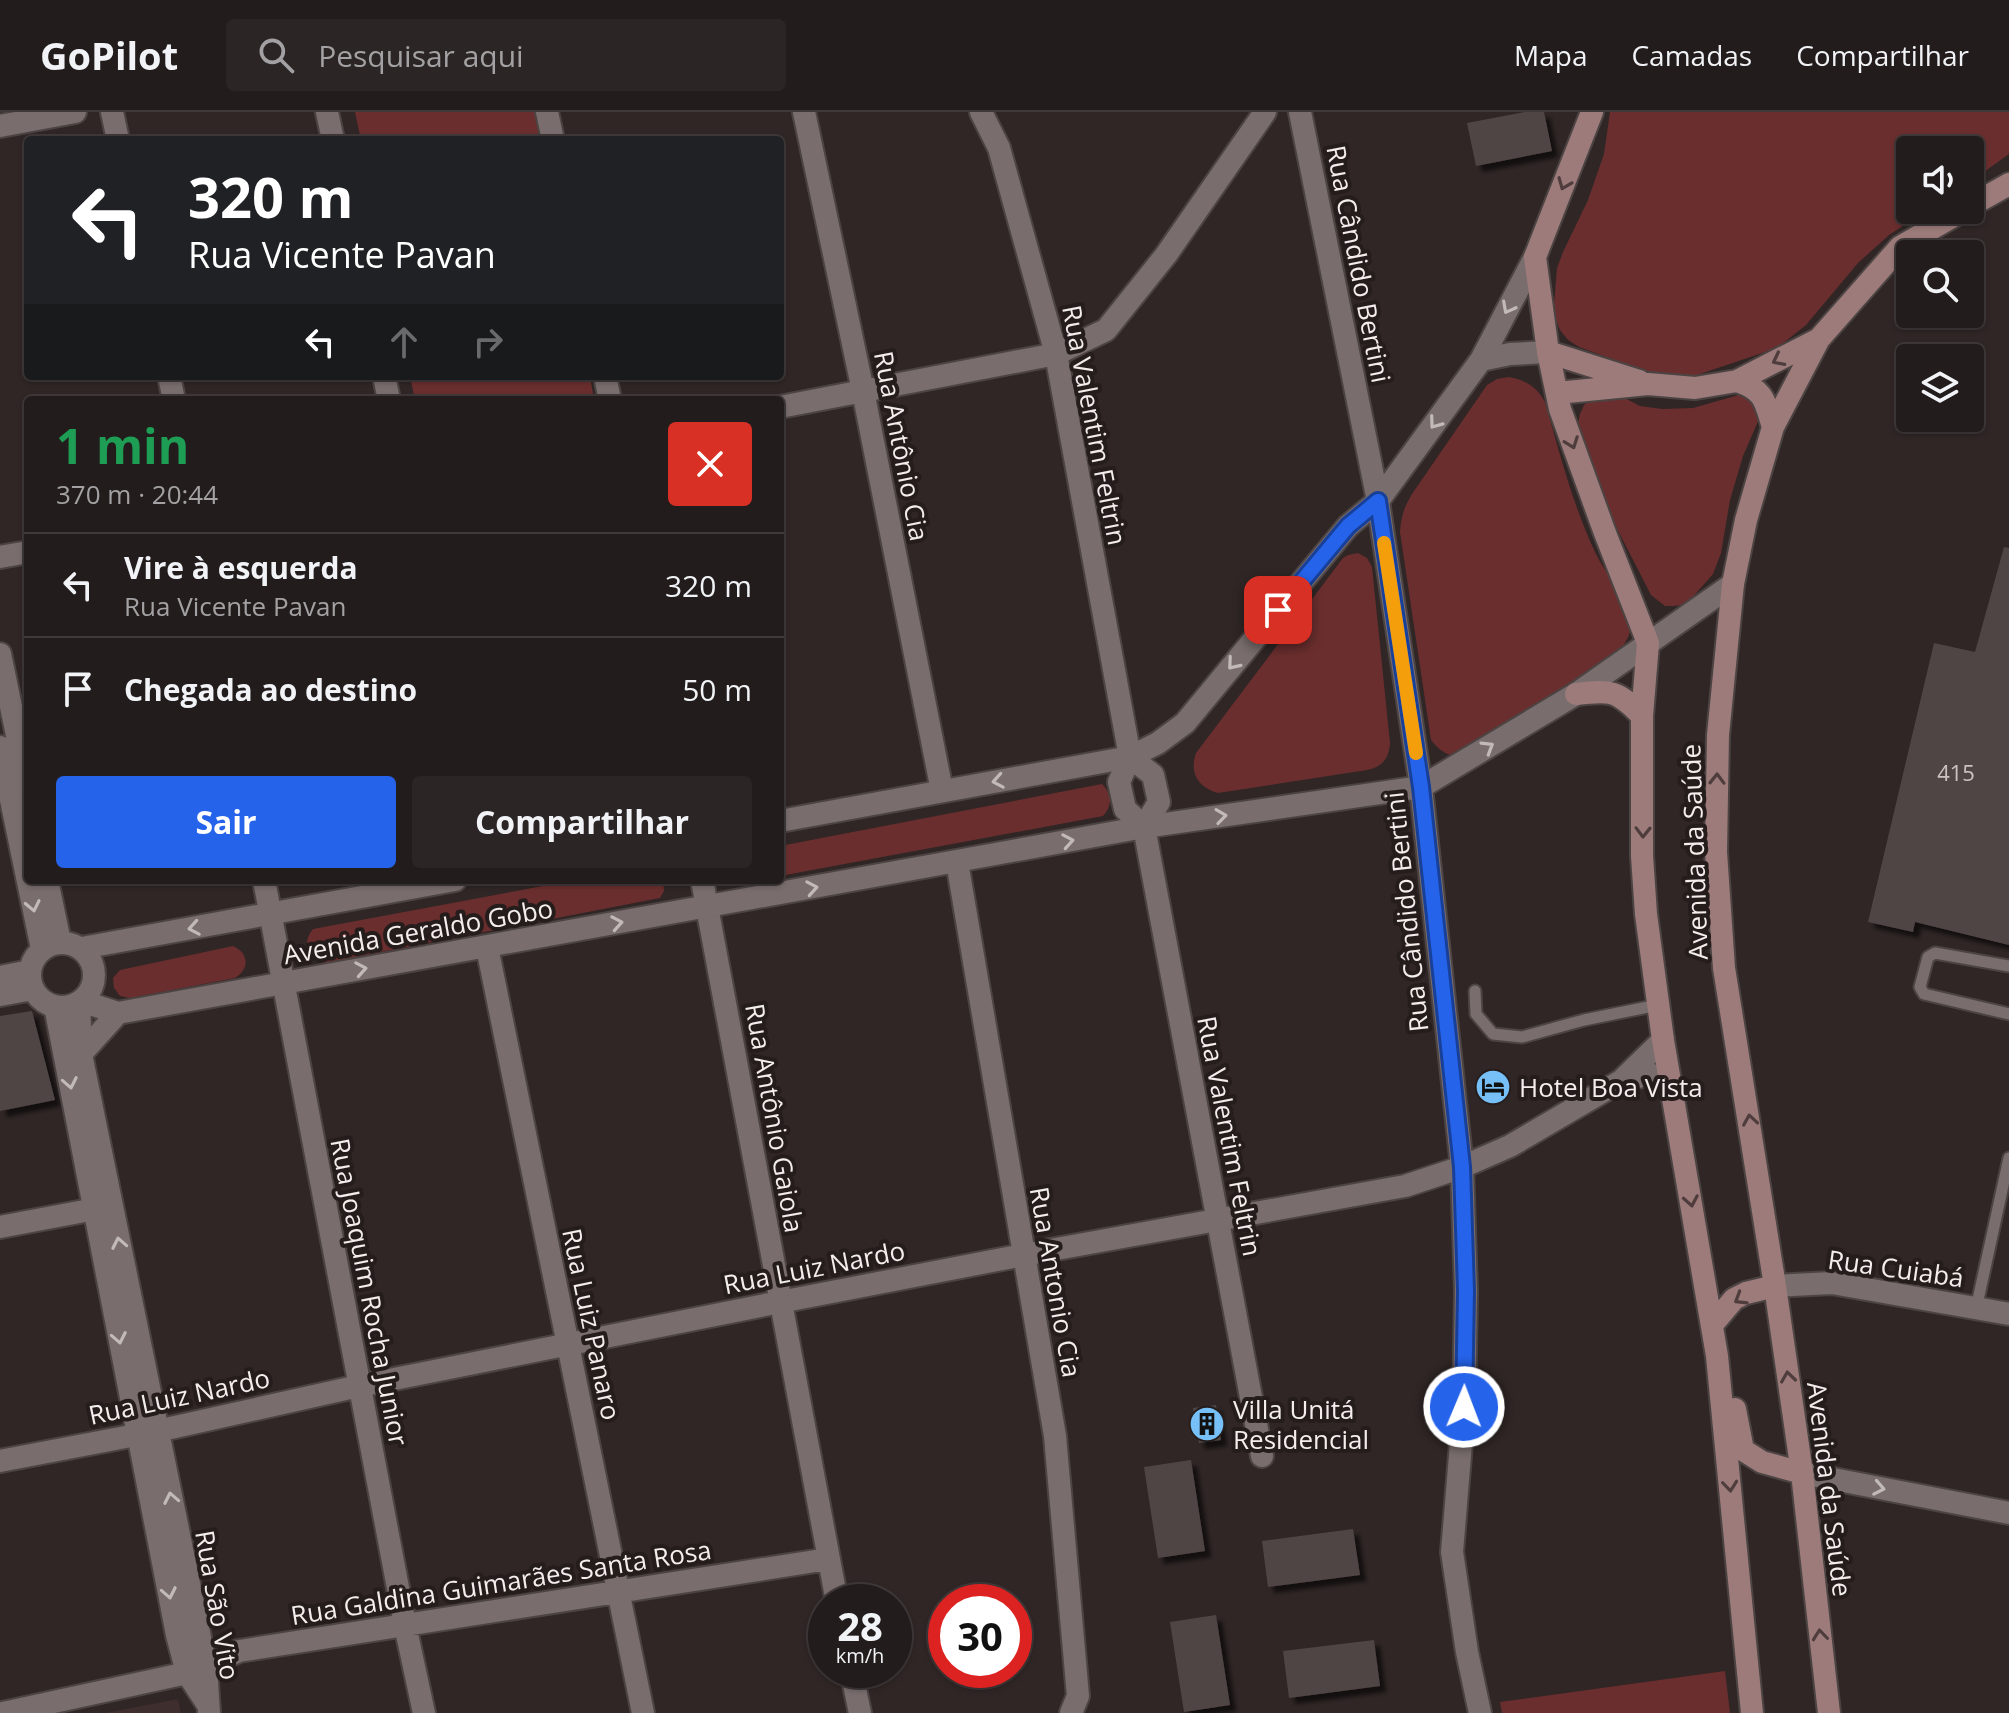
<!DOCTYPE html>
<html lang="pt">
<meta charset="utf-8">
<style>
:root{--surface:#231c1c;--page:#2b2525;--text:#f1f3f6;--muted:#a3a1a3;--line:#403a3b;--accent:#2563eb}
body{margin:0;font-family:"Open Sans",sans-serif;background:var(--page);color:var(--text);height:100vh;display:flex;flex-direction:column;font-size:30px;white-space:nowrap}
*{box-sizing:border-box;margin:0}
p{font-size:26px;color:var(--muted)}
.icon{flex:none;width:44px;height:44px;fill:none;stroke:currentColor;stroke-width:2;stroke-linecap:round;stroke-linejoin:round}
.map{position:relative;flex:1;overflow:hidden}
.sheet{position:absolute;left:24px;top:284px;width:760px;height:488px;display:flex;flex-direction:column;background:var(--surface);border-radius:8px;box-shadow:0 2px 6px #0004,0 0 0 2px var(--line)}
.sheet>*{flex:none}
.guide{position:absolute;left:24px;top:24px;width:760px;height:244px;border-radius:8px;box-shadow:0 2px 6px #0004,0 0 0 2px var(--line);background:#202124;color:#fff;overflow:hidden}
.buttons{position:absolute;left:1896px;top:24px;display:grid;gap:16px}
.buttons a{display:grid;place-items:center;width:88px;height:88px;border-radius:8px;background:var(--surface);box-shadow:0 2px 6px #0004,0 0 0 2px var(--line);font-size:40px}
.speed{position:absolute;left:808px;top:1472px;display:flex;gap:16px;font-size:40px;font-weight:700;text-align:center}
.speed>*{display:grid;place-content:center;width:104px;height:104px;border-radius:50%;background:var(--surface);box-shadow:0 2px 6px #0004,0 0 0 2px var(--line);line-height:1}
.speed small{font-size:20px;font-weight:400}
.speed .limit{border:12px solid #d22;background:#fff;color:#111}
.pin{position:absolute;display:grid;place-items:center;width:68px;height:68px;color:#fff;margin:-34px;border-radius:16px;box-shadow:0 4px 12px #0006}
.me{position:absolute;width:88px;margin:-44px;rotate:1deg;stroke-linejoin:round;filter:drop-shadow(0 0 6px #0008)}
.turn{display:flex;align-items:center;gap:28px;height:168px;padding:0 32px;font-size:36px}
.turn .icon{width:104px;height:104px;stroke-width:2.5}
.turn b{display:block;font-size:56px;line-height:68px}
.lanes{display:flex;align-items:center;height:76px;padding:0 32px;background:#0003;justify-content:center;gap:40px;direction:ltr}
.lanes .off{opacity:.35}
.round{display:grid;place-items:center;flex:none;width:84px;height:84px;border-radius:8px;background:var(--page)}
.head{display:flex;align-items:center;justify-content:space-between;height:136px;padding:0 32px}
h1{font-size:48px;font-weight:700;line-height:60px;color:#1e9e55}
.button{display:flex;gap:16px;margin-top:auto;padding:16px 32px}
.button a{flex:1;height:92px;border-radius:8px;background:var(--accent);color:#fff;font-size:32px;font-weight:700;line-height:92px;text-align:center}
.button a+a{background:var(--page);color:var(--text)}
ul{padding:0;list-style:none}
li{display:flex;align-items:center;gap:24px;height:104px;padding:0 32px;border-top:2px solid var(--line)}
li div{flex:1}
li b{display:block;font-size:30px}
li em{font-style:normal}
header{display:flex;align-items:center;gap:48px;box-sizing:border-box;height:112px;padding:0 40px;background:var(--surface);border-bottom:2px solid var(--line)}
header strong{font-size:38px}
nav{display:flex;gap:44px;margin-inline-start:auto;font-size:28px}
.search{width:560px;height:72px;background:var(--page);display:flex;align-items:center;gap:20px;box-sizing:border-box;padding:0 28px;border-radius:8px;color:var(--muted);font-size:30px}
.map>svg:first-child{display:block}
.built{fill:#3e2e2d}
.green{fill:#6b2e2e}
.building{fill:#504545;filter:url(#shadow)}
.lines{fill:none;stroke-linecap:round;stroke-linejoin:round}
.service-casing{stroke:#4c4443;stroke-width:15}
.minor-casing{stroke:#4c4443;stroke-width:26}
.tertiary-casing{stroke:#4c4443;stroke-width:26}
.secondary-casing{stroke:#4c4443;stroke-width:26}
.service{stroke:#796d6d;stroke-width:11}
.minor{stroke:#796d6d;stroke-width:22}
.tertiary{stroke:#796d6d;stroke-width:22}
.secondary{stroke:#9c7b7a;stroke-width:22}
.oneway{stroke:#4f3d3d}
.oneway2{stroke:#c2bab9}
.route-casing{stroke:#184099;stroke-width:20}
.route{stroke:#2563eb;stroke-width:14}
.slow{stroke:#f59e0b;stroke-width:14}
.labels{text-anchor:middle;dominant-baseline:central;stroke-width:8;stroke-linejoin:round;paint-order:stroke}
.number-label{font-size:22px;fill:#cac3c2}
.street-label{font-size:26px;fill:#f3edec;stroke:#251c1c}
.poi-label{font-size:26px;fill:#f3edec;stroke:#251c1c;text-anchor:start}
</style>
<header>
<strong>GoPilot</strong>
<div class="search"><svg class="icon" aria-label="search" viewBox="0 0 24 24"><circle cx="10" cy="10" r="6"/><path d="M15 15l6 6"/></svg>Pesquisar aqui</div>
<nav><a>Mapa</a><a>Camadas</a><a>Compartilhar</a></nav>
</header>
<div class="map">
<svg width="2009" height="1601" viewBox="0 0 2009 1601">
<defs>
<filter id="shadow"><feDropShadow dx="6" dy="6" stdDeviation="2" flood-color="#0009"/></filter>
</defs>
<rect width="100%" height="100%" fill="#2f2625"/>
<path class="built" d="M178,1587l3,14h-76z"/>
<path class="green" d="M355,0h185l5,28h-184z
M1610,0h399v42l-39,28v-32h-60v60h17l-38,25 -31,28 -52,62 -29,23 -83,28 -49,-5 -66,-24 -11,-7 -8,-10 -5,-12 -1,-13 3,-37 6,-16 25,-52 16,-46z
M410,264h180l4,24h-179z
M1509,265c17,3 28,10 36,25 15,52 28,104 51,152 9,19 29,39 34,59 4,15 -2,28 -12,39l-153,104c-15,1 -24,-3 -34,-16l-31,-208c1,-15 4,-25 12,-38l75,-109 10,-6z
M1742,282l14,8 3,17 -16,37 -13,44 -9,53 -8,21 -23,26 -8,5 -9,1h-8l-14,-11 -39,-76 -32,-86 -2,-10 2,-9 4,-9 7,-7 28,-3 21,11 22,3 31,-1z
M1358,441l9,5 5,9 18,176c-1,16 -8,24 -23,27l-149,23c-20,-6 -29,-20 -22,-40l147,-195 5,-3z
M1102,672c10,10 11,21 1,32l-323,60v-30z
M575,768h88l1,11 -4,7 -336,65 -12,-5c-7,-10 -7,-19 1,-29z
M233,834c16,7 17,23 2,32l-105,20 -10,-2 -6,-8 -1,-10 7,-8z
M1725,1559l5,42h-228l-2,-11z"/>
<path class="building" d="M1525,0h19l8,39 -76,15 -9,-43z
M2004,435l5,1v397l-94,-23 -2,10 -45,-10 66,-279 41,9z
M32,899l23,89 -55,11v-95z
M1216,1293l5,35 -22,3 -6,-35z
M1191,1348l14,91 -47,7 -14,-91z
M1353,1417l7,46 -92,12 -6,-46z
M1216,1503l14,90 -46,7 -14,-90z
M1374,1528l6,46 -91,12 -6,-47z"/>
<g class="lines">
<defs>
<path id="service" d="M2009,854l-74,-13 -7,4 -8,30 4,7 85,20
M1475,879l1,23 17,20 29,3 62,-17 74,-15
M1976,1197l33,-151"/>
<path id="minor" d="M112,0l6,28
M327,0l6,28
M547,0l6,28
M804,0l59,279 79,400
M981,0l18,36 57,206 74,403 -11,25 6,27 19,18 118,629
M1300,0l78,389 43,286 41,380 4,124 -2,116 -12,145 15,100 13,61
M0,14l75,-14
M169,264l5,24
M384,264l5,24
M605,264l5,24
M780,295l276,-53 50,-24 60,-75 99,-143
M0,445l28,-5
M0,542l28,134
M0,635l42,202
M1130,645l23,18 6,27 -15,25
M957,750l98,574 23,260 -7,17
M47,768l13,62
M264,768l141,745 19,88
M702,768l135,722
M487,835l156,766
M1622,969l28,-7 21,15
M0,1115l111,-21
M1775,1174l57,-3 177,31
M0,1349l157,-30 202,-45 421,-84 243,-47 382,-69 57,-19 48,-21 111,-65 42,-41
M1802,1361l207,40
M851,1558l9,43
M3,1601l184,-40 52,-22 589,-92"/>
<path id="tertiary" d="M1481,248l29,-6 38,-2
M780,709l350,-64 28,-14 27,-20 163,-197 30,-25 103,-141 54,-103
M30 863a32 32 0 1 1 64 0a32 32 0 1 1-64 0Z
M82,836l373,-68
M0,865l30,-6
M0,883l33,-6
M81,889l37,12 1026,-186 277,-40 155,-93 157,-110
M79,891l2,51 125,613 3,46
M55,894l122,629 10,38 19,29
M81,942l37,-41"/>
<path id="secondary" d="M1592,0l-57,145 13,95 12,57 45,124 43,110 -6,73v140l4,58 17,126 54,316 35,357
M1970,94l39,-22
M1548,240l91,29
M1737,269c28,9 28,21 36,46
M1557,281l91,-9 47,4 42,-7 82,-42
M1576,582c35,-4 41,-4 66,22
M1712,1213l22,-26 12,-6 29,-7
M1735,1297l8,41 19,12 40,11
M1829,1601l-27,-240 -27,-187 -51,-318 -8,-116 2,-117 15,-151 13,-64 27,-93 46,-88 81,-92 64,-37"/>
</defs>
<use href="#service" class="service-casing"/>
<use href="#minor" class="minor-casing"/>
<use href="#tertiary" class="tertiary-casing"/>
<use href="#secondary" class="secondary-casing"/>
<use href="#service" class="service"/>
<use href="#minor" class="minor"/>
<use href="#tertiary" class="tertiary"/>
<use href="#secondary" class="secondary"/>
</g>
<defs><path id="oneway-chevron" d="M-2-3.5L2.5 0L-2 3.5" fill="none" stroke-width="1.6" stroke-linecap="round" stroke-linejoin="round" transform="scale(2)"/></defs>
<g class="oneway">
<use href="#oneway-chevron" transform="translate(1564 72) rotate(112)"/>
<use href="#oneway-chevron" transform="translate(1778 248) rotate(153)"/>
<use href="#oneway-chevron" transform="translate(1572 331) rotate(70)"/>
<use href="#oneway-chevron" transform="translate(1717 667) rotate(-89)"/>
<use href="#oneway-chevron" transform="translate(1643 720) rotate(91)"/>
<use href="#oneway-chevron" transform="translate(1750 1008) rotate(-99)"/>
<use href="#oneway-chevron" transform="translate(1691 1089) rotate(80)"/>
<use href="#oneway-chevron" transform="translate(1740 1187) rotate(148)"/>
<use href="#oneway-chevron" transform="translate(1788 1265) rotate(-98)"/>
<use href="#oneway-chevron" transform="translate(1730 1374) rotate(84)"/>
<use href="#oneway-chevron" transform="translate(1820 1523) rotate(-96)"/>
</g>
<g class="oneway2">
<use href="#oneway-chevron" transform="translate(1508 196) rotate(118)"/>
<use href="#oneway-chevron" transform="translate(1435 311) rotate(126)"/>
<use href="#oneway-chevron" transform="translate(1233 552) rotate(130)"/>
<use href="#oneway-chevron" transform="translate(1488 635) rotate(-31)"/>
<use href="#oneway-chevron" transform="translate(998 669) rotate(170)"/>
<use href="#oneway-chevron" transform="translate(1221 704) rotate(-8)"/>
<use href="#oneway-chevron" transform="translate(1068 729) rotate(-10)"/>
<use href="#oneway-chevron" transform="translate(812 776) rotate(-10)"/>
<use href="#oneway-chevron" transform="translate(33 794) rotate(78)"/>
<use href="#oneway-chevron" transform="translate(617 811) rotate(-10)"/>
<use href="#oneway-chevron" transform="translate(194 816) rotate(170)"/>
<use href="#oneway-chevron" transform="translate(361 857) rotate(-10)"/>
<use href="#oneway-chevron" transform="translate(70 971) rotate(79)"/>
<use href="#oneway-chevron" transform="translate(119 1131) rotate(-101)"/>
<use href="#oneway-chevron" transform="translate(119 1226) rotate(79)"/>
<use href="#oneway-chevron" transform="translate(1879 1376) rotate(11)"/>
<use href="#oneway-chevron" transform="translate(171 1386) rotate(-101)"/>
<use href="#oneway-chevron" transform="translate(169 1481) rotate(79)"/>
</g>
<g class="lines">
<defs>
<path id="route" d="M1278,498l70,-84 30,-25 43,286 41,380 4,124 -2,116"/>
</defs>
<use href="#route" class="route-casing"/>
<use href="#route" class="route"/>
<path class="slow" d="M1384,431l32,210"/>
</g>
<defs>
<symbol id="hotel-disc" viewBox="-11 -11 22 22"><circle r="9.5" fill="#76c0f7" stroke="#251c1c"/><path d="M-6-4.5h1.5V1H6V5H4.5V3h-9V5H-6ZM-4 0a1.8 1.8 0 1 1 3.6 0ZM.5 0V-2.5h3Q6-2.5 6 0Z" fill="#111"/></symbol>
<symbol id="building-disc" viewBox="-11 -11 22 22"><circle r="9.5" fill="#76c0f7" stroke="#251c1c"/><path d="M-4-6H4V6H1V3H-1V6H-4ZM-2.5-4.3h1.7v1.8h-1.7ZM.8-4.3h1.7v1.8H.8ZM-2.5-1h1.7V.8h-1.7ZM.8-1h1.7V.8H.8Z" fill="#111"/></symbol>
</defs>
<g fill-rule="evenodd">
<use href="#hotel-disc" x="1473" y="955" width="40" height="40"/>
<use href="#building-disc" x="1187" y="1292" width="40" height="40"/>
</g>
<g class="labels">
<g class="number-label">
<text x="1956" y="660">415</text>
</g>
<g class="street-label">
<text transform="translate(1359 152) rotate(79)">Rua Cândido Bertini</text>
<text transform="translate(1095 313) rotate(79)">Rua Valentim Feltrin</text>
<text transform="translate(902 334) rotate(79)">Rua Antônio Cia</text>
<text transform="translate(1694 740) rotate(-92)">Avenida da Saúde</text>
<text transform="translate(1406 800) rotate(-96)">Rua Cândido Bertini</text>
<text transform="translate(418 819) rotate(-10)">Avenida Geraldo Gobo</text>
<text transform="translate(775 1006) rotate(80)">Rua Antônio Gaiola</text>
<text transform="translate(1230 1024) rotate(79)">Rua Valentim Feltrin</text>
<text transform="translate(814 1155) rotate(-11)">Rua Luiz Nardo</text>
<text transform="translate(1896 1156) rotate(8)">Rua Cuiabá</text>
<text transform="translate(1056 1170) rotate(80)">Rua Antonio Cia</text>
<text transform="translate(370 1180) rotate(79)">Rua Joaquim Rocha Junior</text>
<text transform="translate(592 1212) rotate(78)">Rua Luiz Panaro</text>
<text transform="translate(179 1284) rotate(-12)">Rua Luiz Nardo</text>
<text transform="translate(1830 1377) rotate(83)">Avenida da Saúde</text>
<text transform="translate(501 1470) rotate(-9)">Rua Galdina Guimarães Santa Rosa</text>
<text transform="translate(218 1493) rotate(80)">Rua São Vito</text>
</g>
<g class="poi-label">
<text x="1519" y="975">Hotel Boa Vista</text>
<text x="1233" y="1297">Villa Unitá<tspan x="1233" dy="30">Residencial</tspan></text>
</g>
</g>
</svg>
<div class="buttons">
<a><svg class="icon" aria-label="sound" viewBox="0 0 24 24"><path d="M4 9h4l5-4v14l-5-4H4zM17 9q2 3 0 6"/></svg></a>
<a><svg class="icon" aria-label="search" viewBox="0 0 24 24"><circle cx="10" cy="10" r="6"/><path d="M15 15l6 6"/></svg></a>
<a><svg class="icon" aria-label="layers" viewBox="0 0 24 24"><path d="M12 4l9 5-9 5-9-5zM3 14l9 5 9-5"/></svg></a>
</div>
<div class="speed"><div>28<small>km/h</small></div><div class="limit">30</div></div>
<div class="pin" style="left:1278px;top:498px;background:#d93025"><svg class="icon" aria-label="arrive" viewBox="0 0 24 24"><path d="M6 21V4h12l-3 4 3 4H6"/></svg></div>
<svg class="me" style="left:1464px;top:1295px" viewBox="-20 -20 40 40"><circle r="17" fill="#2563eb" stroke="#fff" stroke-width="3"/><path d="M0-11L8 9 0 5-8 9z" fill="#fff"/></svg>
<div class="guide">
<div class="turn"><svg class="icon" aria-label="left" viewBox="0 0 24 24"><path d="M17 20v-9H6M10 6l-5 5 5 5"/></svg><div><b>320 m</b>Rua Vicente Pavan</div></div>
<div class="lanes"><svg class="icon" aria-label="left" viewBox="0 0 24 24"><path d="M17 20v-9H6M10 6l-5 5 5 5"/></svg><svg class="icon off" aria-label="ahead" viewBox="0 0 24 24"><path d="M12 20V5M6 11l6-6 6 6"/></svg><svg class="icon off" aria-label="right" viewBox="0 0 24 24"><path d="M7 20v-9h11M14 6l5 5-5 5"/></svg></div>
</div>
<section class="sheet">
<div class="head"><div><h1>1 min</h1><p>370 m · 20:44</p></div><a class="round" style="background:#d93025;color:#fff"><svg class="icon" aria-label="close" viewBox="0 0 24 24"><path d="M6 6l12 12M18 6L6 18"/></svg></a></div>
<ul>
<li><svg class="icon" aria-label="left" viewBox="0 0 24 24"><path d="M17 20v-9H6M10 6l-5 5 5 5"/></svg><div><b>Vire à esquerda</b><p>Rua Vicente Pavan</p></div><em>320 m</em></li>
<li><svg class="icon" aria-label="arrive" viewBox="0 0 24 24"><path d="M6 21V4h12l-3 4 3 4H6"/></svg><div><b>Chegada ao destino</b></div><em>50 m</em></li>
</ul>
<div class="button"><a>Sair</a><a>Compartilhar</a></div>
</section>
</div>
